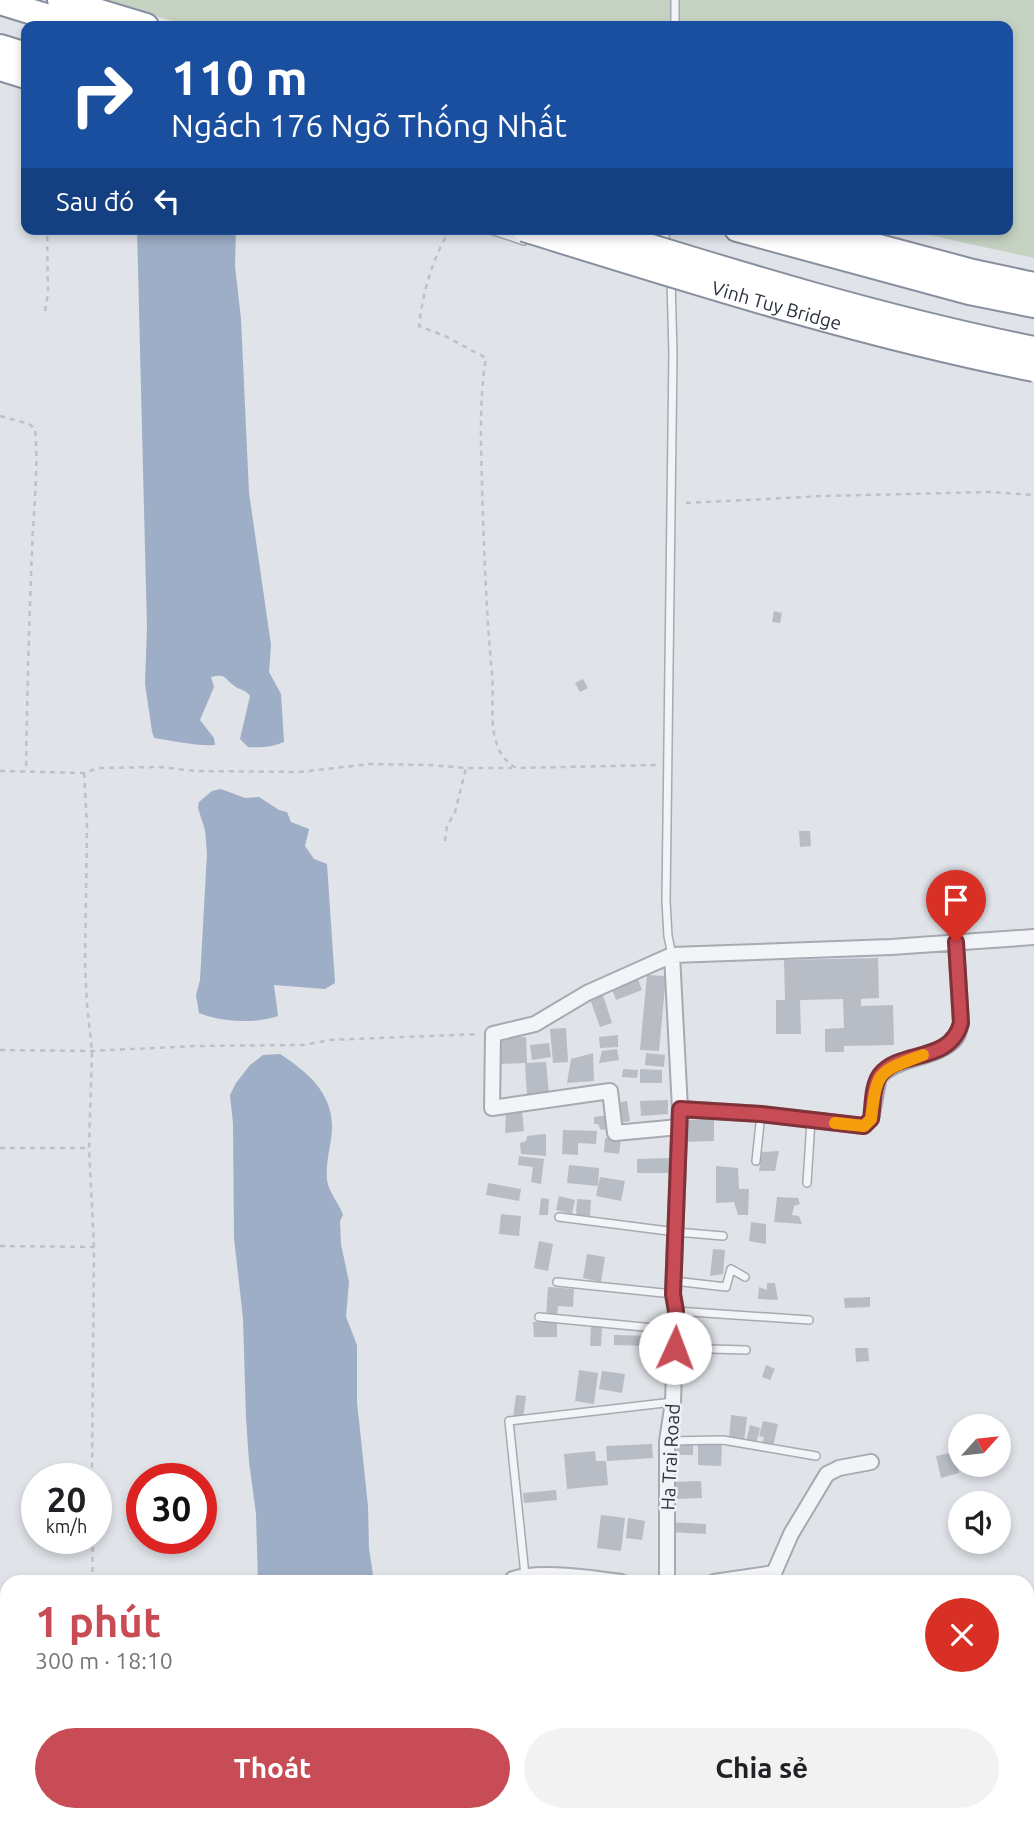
<!DOCTYPE html>
<html lang="vi">
<meta charset="utf-8">
<style>
:root{--surface:#fff;--page:#f2f2f2;--text:#202124;--muted:#757577;--accent:#c74c56}
body{margin:0;font-family:Ubuntu,sans-serif;background:var(--page);color:var(--text);height:100vh;display:flex;flex-direction:column;font-size:26px;white-space:nowrap}
*{box-sizing:border-box;margin:0}
p{font-size:23px;color:var(--muted)}
.icon{flex:none;width:38px;height:38px;fill:none;stroke:currentColor;stroke-width:2;stroke-linecap:round;stroke-linejoin:round}
.map{position:relative;flex:1;overflow:hidden}
.sheet{position:absolute;left:0px;top:1575px;width:1034px;height:247px;display:flex;flex-direction:column;background:var(--surface);border-radius:21px 21px 0 0;box-shadow:0 4px 10px #0003}
.sheet>*{flex:none}
.hud{position:absolute;left:21px;top:21px;width:992px;height:214px;border-radius:14px;box-shadow:0 4px 10px #0003;background:#1a4fa0;color:#fff;overflow:hidden}
.needle{width:46px;rotate:63deg}
.buttons{position:absolute;left:948px;top:1414px;display:grid;gap:14px}
.buttons a{display:grid;place-items:center;width:63px;height:63px;border-radius:50%;background:var(--surface);box-shadow:0 4px 10px #0003;font-size:35px}
.speed{position:absolute;left:21px;top:1463px;display:flex;gap:14px;font-size:35px;font-weight:700;text-align:center}
.speed>*{display:grid;place-content:center;width:91px;height:91px;border-radius:50%;background:var(--surface);box-shadow:0 4px 10px #0003;line-height:1}
.speed small{font-size:18px;font-weight:400}
.speed .limit{border:10px solid #d22;background:#fff;color:#111}
.pin{position:absolute;display:grid;place-items:center;width:60px;height:60px;color:#fff;margin:-72px -30px;border-radius:50% 50% 50% 0;rotate:-45deg;box-shadow:0 0 7px #0007}
.pin .icon{rotate:45deg}
.me{position:absolute;width:77px;margin:-38px;rotate:2deg;stroke-linejoin:round;filter:drop-shadow(0 0 5px #0008)}
.turn{display:flex;align-items:center;gap:24px;height:147px;padding:0 35px;font-size:32px}
.turn .icon{width:91px;height:91px;stroke-width:2.5}
.turn b{display:block;font-size:49px;line-height:60px}
.then{display:flex;align-items:center;height:66px;padding:0 35px;background:#0003;gap:14px;font-size:26px}
.round{display:grid;place-items:center;flex:none;width:74px;height:74px;border-radius:37px;background:var(--page)}
.overview{display:flex;align-items:center;justify-content:space-between;height:119px;padding:0 35px}
h1{font-size:42px;font-weight:700;line-height:52px;color:var(--accent)}
.primary-button{display:flex;gap:14px;margin-top:auto;padding:14px 35px}
.primary-button a{flex:1;height:80px;border-radius:42px;background:var(--accent);color:#fff;font-size:28px;font-weight:700;line-height:80px;text-align:center}
.primary-button a+a{background:var(--page);color:var(--text)}
.map>svg:first-child{display:block}
.green{fill:#c5d2c2}
.water{fill:#9daec6}
.building{fill:#b8bcc5}
.lines{fill:none;stroke-linecap:round;stroke-linejoin:round}
.service-casing{stroke:#a6aab2;stroke-width:10}
.minor-casing{stroke:#a6aab2;stroke-width:18}
.trunk-casing{stroke:#888f9e;stroke-width:28}
.path{stroke:#bfc1c7;stroke-width:2.5;stroke-dasharray:5 5;stroke-linecap:butt}
.service{stroke:#f3f4f7;stroke-width:7}
.minor{stroke:#f3f4f7;stroke-width:14}
.trunk{stroke:#fff;stroke-width:24}
.trunk-bridge-casing{stroke:#888f9e;stroke-width:28;stroke-linecap:butt}
.trunk-bridge{stroke:#fff;stroke-width:24}
.route-casing{stroke:#813138;stroke-width:18}
.route{stroke:#c74c56;stroke-width:12}
.slow{stroke:#f59e0b;stroke-width:12}
.labels{text-anchor:middle;dominant-baseline:central;stroke-width:5;stroke-linejoin:round;paint-order:stroke}
.street-label{font-size:19px;fill:#2a303f;stroke:#f0f2f6}
</style>
<div class="map">
<svg width="1034" height="1821" viewBox="0 0 1034 1821">
<rect width="100%" height="100%" fill="#e0e3e8"/>
<path class="green" d="M105,0h929v258l-132,-29h106v-203h-820z
M280,1815h76l2,6h-81z"/>
<path class="water" d="M137,229h99l-1,37 6,53 8,174 22,152 -2,27 12,22 3,48c-12,5 -23,6 -36,5l-8,-8 10,-43c-5,-7 -8,-5 -14,-9 -12,-7 -8,-14 -25,-10l3,10 -14,33 14,18 1,7c-20,1 -41,-4 -61,-7l-2,-7 -7,-47 2,-56z
M221,789l24,9 14,-1 20,13 8,2 4,10 18,7 -4,17 9,13 13,5 8,119 -10,6 -51,-4 4,31c-23,8 -57,6 -79,-3l-3,-18 4,-15 7,-127 -2,-23 -7,-22 1,-6 13,-11z
M280,1054c26,17 52,38 52,72 0,18 -7,35 -5,54 2,13 12,23 16,35l-3,6 1,23 8,38 -3,35 11,28v57l11,104 1,42 5,34h-116l-2,-68 -7,-52 -3,-45 -3,-99 -9,-80 -1,-115 -3,-28 6,-12 14,-18 13,-10z"/>
<path class="building" d="M774,611l8,2 -2,10 -8,-1z
M583,679l5,9 -8,4 -5,-9z
M799,831h11l1,15 -11,1z
M878,958l1,40 -18,1v7l32,-1 1,40 -50,1v6h-19v-23l19,-1 -1,-29 -43,1 1,34h-25v-34h9l-1,-40z
M647,975l19,1 -7,75 -19,-1z
M638,979l4,11 -26,10 -4,-11z
M603,995l9,28 -12,4 -10,-28z
M566,1028l2,34 -15,1 -3,-34z
M618,1035v12l-18,1 -1,-11z
M498,1037h28l1,26 19,-1 3,33 -22,2 -2,-34 -26,1z
M549,1043l2,14 -19,3 -2,-15z
M617,1049l2,11 -20,3 3,-12z
M593,1053l1,28 -27,2 4,-24z
M646,1053l19,2 -1,12 -19,-2z
M623,1069l15,1 -1,8 -15,-1z
M640,1069l22,1v13h-22z
M668,1100v14l-27,2 -1,-15z
M627,1101l3,20 -12,2 -3,-20z
M522,1111l2,20 -19,2 1,-21z
M608,1115l3,13 -10,2 -3,-6h-4v-7z
M714,1119v22l-31,1v-22z
M563,1130l34,1 -1,13 -18,-1v12l-16,-1z
M546,1134v22l-25,-2 -1,-11 6,-2 1,-5z
M605,1138l16,1 -2,15 -15,-2z
M779,1151l-4,20h-16l3,-19z
M519,1156l25,3 -3,25 -10,-2 2,-15 -15,-2z
M670,1158l1,15h-34v-14z
M569,1165l30,3 -1,18 -31,-3z
M716,1166l22,2 1,21h10l-1,26h-10l-4,-13 -18,1z
M600,1177l25,4 -4,20 -25,-5z
M488,1183l33,6 -2,12 -33,-6z
M559,1196l16,4 -3,14 -16,-4z
M777,1197l21,1 2,6 -6,2 -2,9 7,1 3,8 -28,-2z
M541,1198l8,1 -1,16h-9z
M577,1199l14,1 -1,16 -14,-1z
M501,1214l20,2 -2,20 -20,-2z
M751,1222l15,2v20l-17,-3z
M539,1241l14,3 -5,27 -14,-3z
M713,1249l12,1 -2,24 -13,2z
M587,1254l18,3 -4,25 -18,-4z
M767,1283h8l3,17 -20,-1 1,-12 8,3z
M548,1287l26,2 -1,18 -15,-1 -1,10h-11z
M870,1297v10l-25,1 -1,-10z
M533,1322h24v15h-23z
M591,1326l11,1 -1,19h-11z
M614,1335l40,1 -1,10 -39,-1z
M855,1348h13l1,13 -13,1z
M766,1365l9,4 -5,11 -8,-3z
M579,1370l19,3 -4,31 -19,-3z
M602,1371l23,3 -3,19 -23,-4z
M516,1395l10,1 -3,23 -10,-1z
M731,1415l16,2 -3,24 -15,-3z
M763,1421l15,3 -5,23 -11,-3 2,-7 -5,-1z
M750,1425l10,3 -4,16 -10,-2z
M652,1444l1,14 -46,3 -1,-15z
M669,1444h24v11h-23z
M698,1445h24l-1,21 -23,-1z
M595,1451l1,10h10l2,24 -41,4 -3,-35z
M954,1452l5,21 -18,5 -5,-22z
M960,1465h25v1l-23,5z
M701,1481l1,17 -27,1 -1,-17z
M556,1490l1,10 -33,3 -1,-10z
M601,1515l24,3 -4,33 -24,-3z
M628,1518l17,3 -3,19 -16,-2z
M669,1522l37,2v10l-37,-2z
M554,1815h16v6h-16z
M679,1815h16v6h-16z"/>
<g class="lines">
<defs>
<path id="service" d="M675,26v-26
M488,229l36,12
M664,229l3,19
M671,280l2,73 -7,548 2,35 4,19
M756,1161l5,-47
M807,1183l4,-63
M559,1217l117,15 47,4
M674,1281l52,6 5,-18 14,8
M557,1282l116,12
M676,1311l133,9
M539,1317l136,13
M675,1348l71,2
M667,1441l56,-1 93,16
M525,1575l-16,-154 164,-19"/>
<path id="minor" d="M680,1109l81,5 103,12 7,-7 8,-42c20,-20 52,-18 72,-34 7,-5 8,-12 10,-20l-5,-81
M679,1127l-64,6 -5,-42 -118,17 1,-74 42,-10 52,-31 85,-38 219,-8 143,-10
M513,1582v-3c25,-9 81,-1 108,3
M667,1582v-141l6,-39 3,-91 -3,-17 7,-185 -8,-154
M714,1582l60,-9 17,-39 36,-60 12,-6 32,-6
M0,1749h7
M493,1815v6
M704,1815l2,6
M818,1815l1,6"/>
<path id="trunk" d="M60,0l86,26
M0,2l78,24
M0,47l26,8
M0,68l26,8
M737,229l232,63 65,13
M812,229l161,43 61,13"/>
</defs>
<use href="#service" class="service-casing"/>
<use href="#minor" class="minor-casing"/>
<use href="#trunk" class="trunk-casing"/>
<path class="path" d="M450,229c-18,31 -27,62 -31,97l26,10 41,22c-7,41 -5,86 -4,128 2,63 4,125 10,188 2,20 -2,44 3,64 3,13 9,23 21,30l142,-3
M45,311l3,-18 -1,-64
M0,416l29,8 6,5c4,41 -2,82 -3,123 -3,73 -5,146 -6,219
M686,503l137,-7 167,-4 44,3
M0,771l84,2 14,-5 62,-1 35,4 104,1 71,-8 59,1 37,3h46
M84,773l3,52 -2,139 2,41 5,46 -3,97 5,99 -2,232
M445,841l2,-15 8,-14 11,-44
M0,1050l92,1 101,-5 110,-1 27,-5 149,-6
M0,1148h89
M0,1246l94,1
M92,1582l1,-44
M168,1821v-6"/>
<use href="#service" class="service"/>
<use href="#minor" class="minor"/>
<use href="#trunk" class="trunk"/>
<defs>
<g id="trunk-bridge">
<path id="s1" d="M524,229c168,52 337,106 510,140"/>
<path d="M593,229c145,45 291,90 441,120"/>
</g>
</defs>
<use href="#trunk-bridge" class="trunk-bridge-casing"/>
<use href="#trunk-bridge" class="trunk-bridge"/>
</g>
<g class="lines">
<defs>
<path id="route" d="M675,1348l1,-37 -3,-17 7,-185 81,5 103,12 7,-7c2,-13 1,-33 9,-44 20,-26 70,-11 81,-52l-5,-81"/>
</defs>
<use href="#route" class="route-casing"/>
<use href="#route" class="route"/>
<path class="slow" d="M835,1123l29,3 7,-7c6,-49 7,-47 52,-64"/>
</g>
<g class="labels">
<g class="street-label">
<text stroke="none"><textPath href="#s1" startOffset="264">Vinh Tuy Bridge</textPath></text>
<text transform="translate(670 1457) rotate(-87)">Ha Trai Road</text>
</g>
</g>
</svg>
<div class="buttons">
<a><svg class="needle" viewBox="-14 -14 28 28"><path d="M0-13l5 13h-10z" fill="#e53935"/><path d="M0 13l5-13h-10z" fill="#757577"/></svg></a>
<a><svg class="icon" aria-label="sound" viewBox="0 0 24 24"><path d="M4 9h4l5-4v14l-5-4H4zM17 9q2 3 0 6"/></svg></a>
</div>
<div class="speed"><div>20<small>km/h</small></div><div class="limit">30</div></div>
<div class="pin" style="left:956px;top:942px;background:#d93025"><svg class="icon" aria-label="arrive" viewBox="0 0 24 24"><path d="M6 21V4h12l-3 4 3 4H6"/></svg></div>
<svg class="me" style="left:675px;top:1348px" viewBox="-20 -20 40 40"><circle r="19" fill="#fff"/><path d="M0-13L10 11 0 6-10 11z" fill="#c74c56"/></svg>
<div class="hud">
<div class="turn"><svg class="icon" aria-label="right" viewBox="0 0 24 24"><path d="M7 20v-9h11M14 6l5 5-5 5"/></svg><div><b>110 m</b>Ngách 176 Ngõ Thống Nhất</div></div>
<div class="then">Sau đó<svg class="icon" aria-label="left" viewBox="0 0 24 24"><path d="M17 20v-9H6M10 6l-5 5 5 5"/></svg></div>
</div>
<section class="sheet">
<div class="overview"><div><h1>1 phút</h1><p>300 m · 18:10</p></div><a class="round" style="background:#d93025;color:#fff"><svg class="icon" aria-label="close" viewBox="0 0 24 24"><path d="M6 6l12 12M18 6L6 18"/></svg></a></div>
<div class="primary-button"><a>Thoát</a><a>Chia sẻ</a></div>
</section>
</div>
